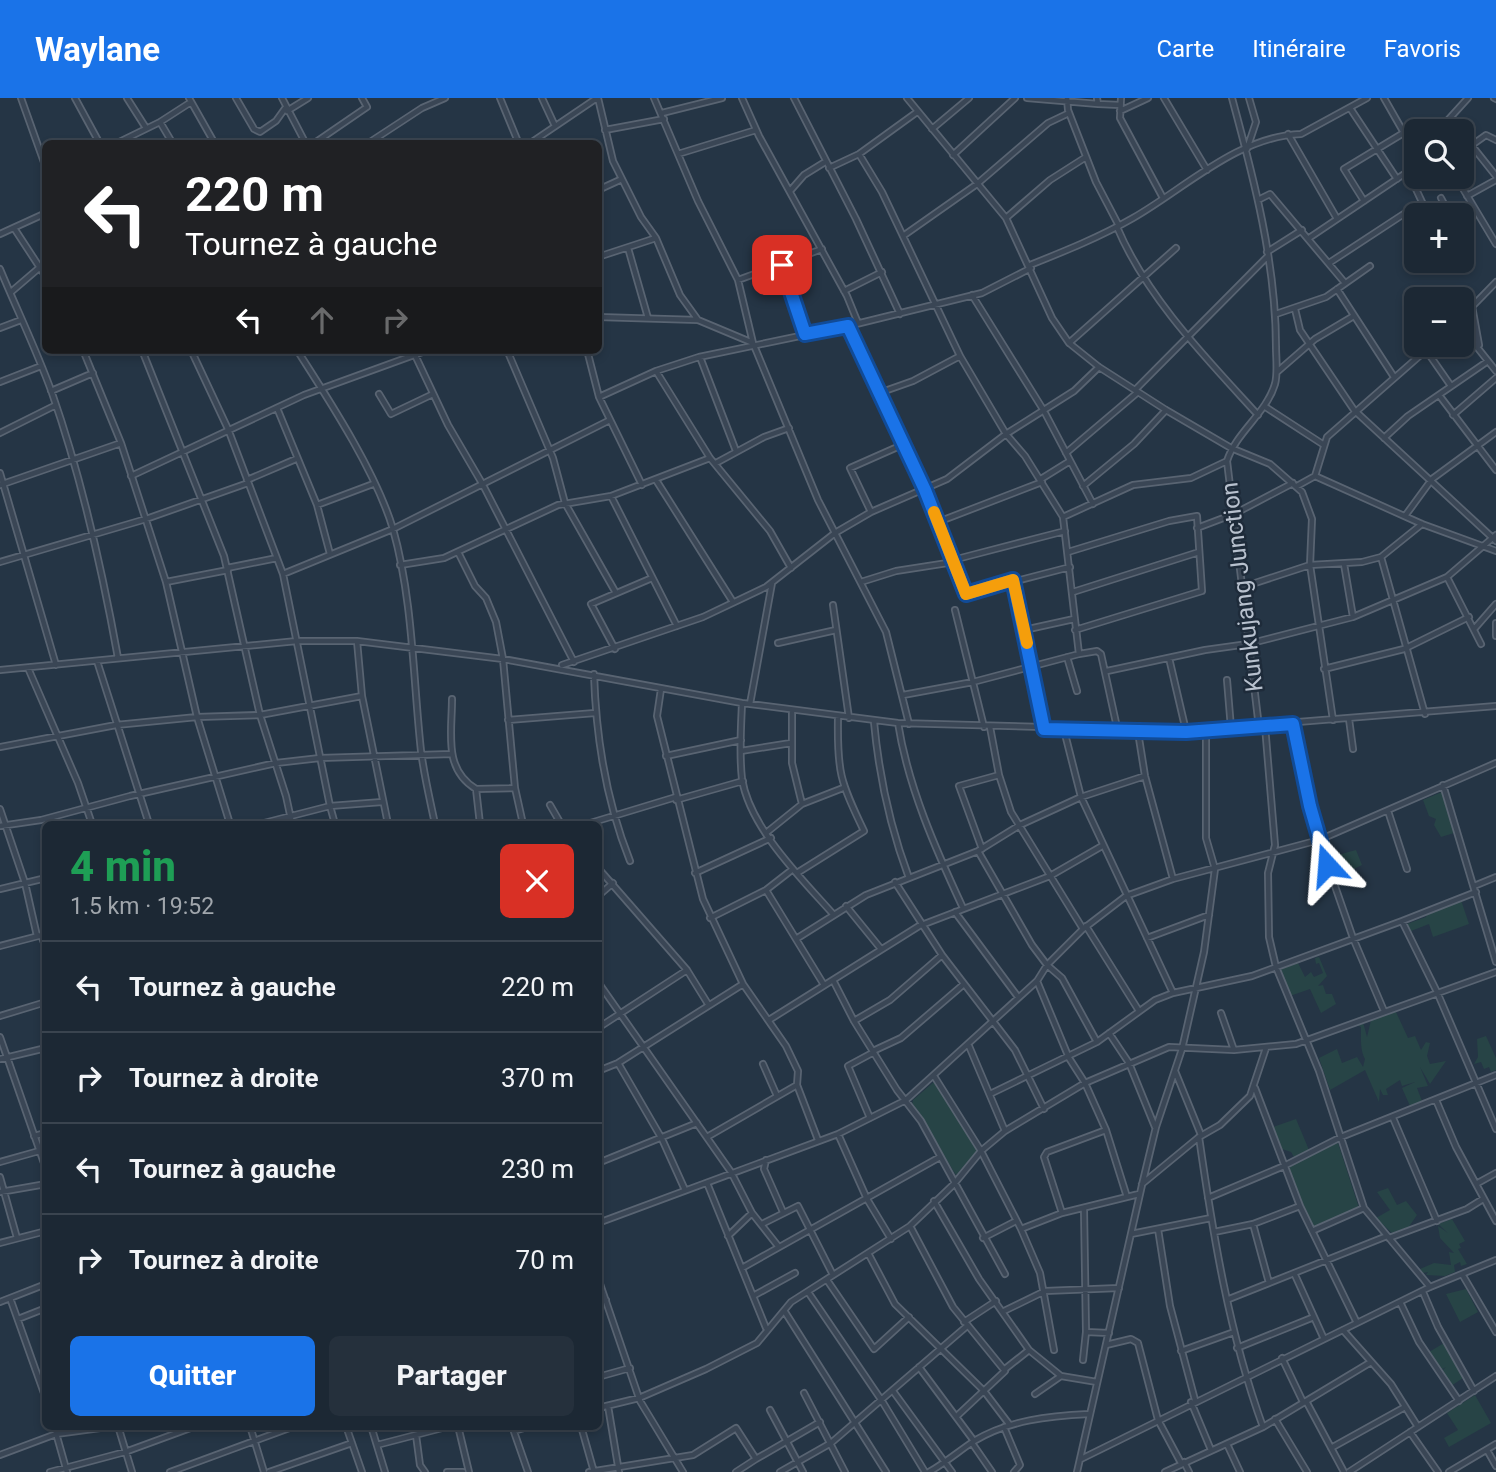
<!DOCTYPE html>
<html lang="fr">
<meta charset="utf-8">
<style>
:root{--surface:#1c2834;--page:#25303c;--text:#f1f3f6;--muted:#a0a6ac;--line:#3a444f;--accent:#1a73e8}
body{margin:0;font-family:Roboto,sans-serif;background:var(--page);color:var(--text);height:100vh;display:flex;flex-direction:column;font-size:26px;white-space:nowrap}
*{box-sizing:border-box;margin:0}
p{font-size:23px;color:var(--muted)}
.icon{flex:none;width:38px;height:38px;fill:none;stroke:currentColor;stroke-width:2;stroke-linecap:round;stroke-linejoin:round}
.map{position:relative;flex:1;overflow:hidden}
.drawer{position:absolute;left:42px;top:723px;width:560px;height:609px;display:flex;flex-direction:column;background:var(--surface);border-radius:10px;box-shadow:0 4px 10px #0003,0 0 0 2px var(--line)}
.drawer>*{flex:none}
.hud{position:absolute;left:42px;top:42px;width:560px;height:214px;border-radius:10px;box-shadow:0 4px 10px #0003,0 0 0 2px var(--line);background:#202124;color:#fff;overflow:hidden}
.tools{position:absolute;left:1404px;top:21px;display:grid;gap:14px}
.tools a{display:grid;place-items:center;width:70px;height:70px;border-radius:10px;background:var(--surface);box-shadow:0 4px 10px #0003,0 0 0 2px var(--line);font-size:35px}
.pin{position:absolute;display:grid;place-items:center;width:60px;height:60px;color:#fff;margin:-30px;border-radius:14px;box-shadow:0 4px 10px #0006}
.me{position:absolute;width:77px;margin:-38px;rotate:341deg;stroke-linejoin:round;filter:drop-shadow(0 0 5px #0008)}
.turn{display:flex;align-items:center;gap:24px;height:147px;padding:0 28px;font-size:32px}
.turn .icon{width:91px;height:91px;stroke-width:2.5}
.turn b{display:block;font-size:49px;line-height:60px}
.lanes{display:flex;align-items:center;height:66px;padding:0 28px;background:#0003;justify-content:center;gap:35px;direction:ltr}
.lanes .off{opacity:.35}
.round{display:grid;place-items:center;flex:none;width:74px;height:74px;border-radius:10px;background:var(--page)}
.summary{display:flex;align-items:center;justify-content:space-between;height:119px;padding:0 28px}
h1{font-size:42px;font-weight:800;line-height:52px;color:#1e9e55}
.primary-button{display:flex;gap:14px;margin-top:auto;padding:14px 28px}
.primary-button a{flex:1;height:80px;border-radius:10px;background:var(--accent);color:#fff;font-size:28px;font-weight:800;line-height:80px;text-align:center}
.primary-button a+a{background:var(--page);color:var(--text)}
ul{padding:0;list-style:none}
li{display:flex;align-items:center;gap:21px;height:91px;padding:0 28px;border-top:2px solid var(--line)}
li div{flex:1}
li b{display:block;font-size:26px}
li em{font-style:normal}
header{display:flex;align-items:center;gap:42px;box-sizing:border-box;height:98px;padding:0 35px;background:var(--accent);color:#fff}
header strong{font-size:33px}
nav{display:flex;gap:38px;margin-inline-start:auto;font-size:24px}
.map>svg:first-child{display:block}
.green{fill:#274446}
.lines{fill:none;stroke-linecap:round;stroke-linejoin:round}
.minor-casing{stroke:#596472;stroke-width:8}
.minor{stroke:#3a4655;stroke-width:4.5}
.route-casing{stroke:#114b97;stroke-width:18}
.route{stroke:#1a73e8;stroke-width:12}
.slow{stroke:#f59e0b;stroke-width:12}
.labels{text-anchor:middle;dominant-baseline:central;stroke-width:5;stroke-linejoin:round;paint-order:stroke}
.street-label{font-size:24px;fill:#b8c1ce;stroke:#1e2b3a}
</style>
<header>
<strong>Waylane</strong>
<nav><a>Carte</a><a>Itinéraire</a><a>Favoris</a></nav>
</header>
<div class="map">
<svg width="1496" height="1374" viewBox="0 0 1496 1374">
<rect width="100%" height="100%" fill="#253545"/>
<path class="green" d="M1442,694l12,41 -13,4 -7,-12 2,-6 -7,-3 -6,-16z
M1328,747l1,8 5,3 22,-6 6,15 -26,13 -11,-31z
M1461,802l8,24 -36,13 -4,-13 -18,7 -4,-7 19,-7 3,-6z
M1319,859l8,19 -9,10 5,-1 3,9h6l4,10 -15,9 -11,-24 -20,7 -9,-27 17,-6 7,14 6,-5 3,5 9,-4 -4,-10 -3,1 -1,-6z
M1396,914l12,26 7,-2 6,14 5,-8 4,1 -3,13 3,8 16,-3 -16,23 -10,-17 8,19 -11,2 5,13 -12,5 -8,-18 13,-6 -13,4 -2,-6 -14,9 2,6h-5l-3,-6 -1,13 -14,-32 -35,20 -11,-32 18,-9 5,14 15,-6 6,10 2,-8c-5,-9 -4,-22 -4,-32l-5,-3 7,-2 4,15 5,-21z
M1486,938l10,22v12l-5,2 -2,-5 -5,2 -3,-7 -7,2 4,-7 -1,-18z
M935,983l42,70 -21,24 -44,-70 1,-5z
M1296,1021l13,31 -15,7 -3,-5 -9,-3 -9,-22z
M1338,1045l21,65 -45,21 -27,-60 21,-14z
M1388,1090l9,17 9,-4 11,14 -9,13 -16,5 -16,-15 14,-8 -13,-18z
M1452,1121l13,22 -6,3 2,4 -3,1 9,15 -6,2 -1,-4 -6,3 1,7 -10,4 -19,-1 2,-3 -5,1 -3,-4 14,-6 17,2 -2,-13 5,1 -14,-15 -2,-12 10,7 -10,-9z
M1466,1191l12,23 -18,10 -14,-28z
M1444,1245l19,35 -12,8 -9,-15 4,-4 -5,3 -12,-18z
M1475,1297l16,28 -42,24 -5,-9 14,-8 -11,-17z"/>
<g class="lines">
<defs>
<path id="minor" d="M21,0l25,70
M75,0l25,46
M127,0l19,30
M189,0l26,46
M236,0l18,31 6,3 16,-11 10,-14
M282,0l24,46
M500,0l19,46
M542,0l13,28
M598,0l15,63 28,56 15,21 24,57 18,25
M654,0l44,103 40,79 15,63 65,157 68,132 23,92
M742,0l17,38 88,160 11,27
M794,0l62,121 44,95
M907,0l99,120 46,100 17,25 30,24 67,43 65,38 39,16 32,28 10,27 -2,46 23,155
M1027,0l71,6
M1067,0l1,12 28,72 23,44
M1097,0l1,6 22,1
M1121,0l-1,20 43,80
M1164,0l43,72
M1232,0c22,81 44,165 44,249 0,11 2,26 -1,37 -9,30 -39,48 -48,77l32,266
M1384,0l20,35
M1494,0l2,1
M1350,10l47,71
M287,13l21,-13
M1120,13l28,-13
M662,15l60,-15
M1450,21l10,12
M160,24l13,22
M932,31l37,-31
M605,32l59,-11
M1438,33l30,-33
M1461,34l35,44
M1288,36l48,83
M115,46l45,-22 31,-20
M313,46l54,-37 -5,-9
M367,46l55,-36 23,-10
M529,46l68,-46
M1472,47l14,-10 10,5
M1247,51l9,-27 -7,-24
M678,56l78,-24
M859,56l23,38 78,164 46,78 19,22 38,61 16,137 18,-3 4,3 17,78
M953,57l62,-57
M829,70l30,-14 58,-42
M1456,79l40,67
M598,92l24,-11
M790,93l14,-16 21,-13
M1467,98l29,-16
M1441,100l9,17
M1258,102l12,-6 75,89
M1364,103l-20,-32 76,-46 7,8
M1422,104l8,13
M1449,117l23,-11
M1006,120l44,-38 36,-23
M1117,129c30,71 89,131 141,188
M14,130l32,49
M0,136l46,-21
M903,138l74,-52 71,-61 21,-10
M1309,140l107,-72
M628,150l20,70
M1267,154l35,-22
M598,159l58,-19
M1329,165l93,-61 -14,-30
M782,167l23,69
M1030,167c35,-14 70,-28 103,-47 51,-29 105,-82 168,-84l66,-36
M0,171c17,41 37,82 52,124 30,86 50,176 66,265
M738,182l84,-31
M1337,191l57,88
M844,193l38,-19
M11,194l28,-24
M972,197l72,116 49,93
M1472,208l7,39
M1295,211l5,21 54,80 142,131
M1276,216l50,-17 44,-31
M598,219l100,3 55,23
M1461,220l35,-36
M848,228l77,164 41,104 104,-27
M1461,229l35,44
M0,230l21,-8
M1069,245l107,-95
M83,252l38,93 45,139 31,135 33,107
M142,252l82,206 36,159 26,81 6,28
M191,252l37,79 55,145 47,232 52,-4
M297,252c32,50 79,122 96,179 20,71 20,149 28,222 3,24 9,49 14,73
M507,252l46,108 12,45 51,90
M587,252l12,47 43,88
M1426,252l25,36
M415,257l33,70 35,60 91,177
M700,259l36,94
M656,273l54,87 60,73 21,37
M1277,274l38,-33 37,-22
M0,284l41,-16
M1135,292l133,-134
M51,293l42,-18
M879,295l34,-12 47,-25
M379,296l12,20 42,-20
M1439,297l57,75
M599,299l57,-26 43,-14 149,-31 134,-33 49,-25
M1264,308l60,39
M277,310l40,97 13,49
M1453,317l43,-37
M0,335l56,-28
M1384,340l24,-22 80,-55
M1066,355l72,-61
M716,365l48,-26 25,-9
M0,375l56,192
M131,378l173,-81 124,-45
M1315,378l107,48 74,27
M1041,381l29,-18
M247,382l49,-21
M656,382l77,122
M0,387l121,-42
M1083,388l51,-42 32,-34
M1297,388l18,-10 12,-39 105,-92
M611,398l66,130
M317,407l56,-21
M871,414l-21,-44 52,-23
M1405,418l27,-37 64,-47
M1063,419l70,-32 58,-7 36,-17
M938,424l104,-40
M1197,430l37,-14 59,-31
M458,454l17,34 11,12 10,24 7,37 12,129 8,36
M1068,454l101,-31 28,-5 5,75 -127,39
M1381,459l44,157
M953,462l112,-29
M0,464l146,-43 102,-36
M1344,466l9,53
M400,467l44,-7 114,-53 53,-9 99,-38
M227,470l50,-10
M283,476l110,-45 217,-109
M1447,479l34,67
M1013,482l30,149
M166,484l62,-12
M861,484l35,-11 58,-9
M1243,489l67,-22 52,-3 19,-5 41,-33
M1073,494l126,-40
M833,507l16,113
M955,512l29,117
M1496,525v13
M1475,530l21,-24
M1024,532l50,-11
M357,543l5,55 26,128
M778,545l58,-13
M615,551l-24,-45 61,-26
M1067,559l10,34
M1169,560l17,73
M97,563l52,163
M562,567l141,-48 63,-30 69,-54 36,-21 76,-33 59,-45 68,-43 25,-24
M28,570l50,115 14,41
M1324,571l80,-20 65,-32
M0,572l297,-29h60l146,18 239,44 156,20 288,8 310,-25
M1107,573l98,-21 43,-6 105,-27 94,-40 49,-42
M594,576c2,64 12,127 36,187
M1227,582l4,48
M661,591l-4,27 46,183 40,85 43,62 12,25 -1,14 21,55
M903,597l70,-13 106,-28
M452,601c0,34 -9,70 24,90
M742,605c-1,25 -3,51 0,76 8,49 59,99 91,135
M750,606l22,-121
M792,613v52l10,41
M1349,621l4,30
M508,622l87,-7
M874,624c5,54 16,105 35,156
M898,625c10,64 38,127 65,185
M1293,626l26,116 34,98 31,73
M1265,628l10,119 -7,28 1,64 7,30 43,104 45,137 66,79
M990,629l9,48 12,37 72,117
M1064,632l17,67 92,196
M1138,634l7,44 28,103
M0,649l116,-22 81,-8 63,-2 102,-19
M741,653l50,-8
M666,658l75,-16
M1443,687l53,177
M676,702l67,-19
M550,707l11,19
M0,711l25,74 12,53
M1388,713l19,58
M260,726l70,-18 5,18
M480,726l-4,-35 39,-1
M587,726l89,-27
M0,728l41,-6 89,-24 146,-33 44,-5 132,-4
M766,735l36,-29 41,-16
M982,751l-23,-63 40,-11
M978,753l54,94 15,20 15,13 35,64
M598,770l89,102 21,34
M695,775l76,-35
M797,775l67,-42c-24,-50 -27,-59 -26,-114
M895,784l47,73 73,95 29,59
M1474,788l22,-9
M0,791l46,-11
M766,792l58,95
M598,798l15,-13
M846,808l35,43
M955,814l63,85
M710,820l56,-28 27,-21
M1402,823l74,-29
M1086,828l53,85
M41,837l5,13
M1147,840l62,-23
M796,841l70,-44 112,-44 42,-26 61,-28 64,-21
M0,848l46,-12
M833,882l21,41 43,69 24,31 84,153
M1037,883l32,77 16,25 21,47 21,67
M598,884l133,190 21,41 26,33
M1221,915l13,37
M0,918l46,-14
M769,922l150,-94 131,-50 52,-30
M854,923l36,-21 52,-45
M598,930l89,-58
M1109,935l20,30 26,64
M0,939l46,132
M969,948l36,85
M873,953l28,-13 63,-54
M0,961l46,-11
M618,965l44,76 23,51
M763,966l14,32
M598,973l20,-8 125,-79
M1175,973l26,64
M934,978l47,75 40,78 19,44 14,77
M1255,990l45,118 57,117
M990,996l107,-52 58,-42 18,-7 79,-17 150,-55 35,71 59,137
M1436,1002l20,47 40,74
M870,1020l-22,-52 26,-14
M1393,1020l44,103
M838,1036l29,65 24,40
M34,1038l12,-3
M707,1039l90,-52
M1199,1039c14,98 30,196 64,290
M766,1062l-2,9 19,43
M0,1064l39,-11
M598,1065l99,-40
M0,1079l17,61
M707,1085l59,145
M1142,1086l57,-47 21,-12 30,-29 16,-48
M1476,1086l20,-11
M0,1094l46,-8
M1208,1100l76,-32 57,-29 155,-62
M934,1103l45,78 50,71 -24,19
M1062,1115l-18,-56 3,-5 59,-22
M598,1125l240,-89 68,-34 131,-119 10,-16 36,-36 43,-33 47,-17 146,-39 177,-77
M762,1126l36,-18 35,69
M1253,1126l16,59
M910,1128l43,81 52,64 -47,44
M1021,1131l41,-16 77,-19
M1158,1131l12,77 25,94
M1312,1133l52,-23
M1214,1134l39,-8 47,-18
M1131,1136l80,-16
M728,1138l24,-23
M983,1140l33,-17
M1389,1140l78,-29 16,-10
M0,1145l46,-12
M868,1155l27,51 89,87 25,33
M742,1170l198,-111
M1462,1176l34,58
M1295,1177l29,64
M598,1180l42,123 43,71
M827,1182l47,69 35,-32
M808,1194l74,109 43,71
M1423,1194l15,35 36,64
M753,1198l42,-23
M10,1200l36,101
M1229,1201l158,-63
M0,1204l46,-18
M1400,1204l19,40 40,59
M598,1205l8,-3
M1004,1213l41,-20 74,-3
M785,1214l101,160
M18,1221l28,-11
M964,1224l32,-21
M1343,1232l48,54 27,43
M1086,1234l23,1
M1106,1247l25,-6 7,4 20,77 23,43
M1237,1250l77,-31
M1029,1252l32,26
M1181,1253l53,-19
M1282,1260l21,44
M1083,1262l3,-28 -2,-123
M919,1269l55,74
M598,1279l32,-9
M893,1293l59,81
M804,1295l41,79
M1035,1296l26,-18 36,6
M1306,1303l38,71
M1191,1304l20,48
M608,1308l11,66
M598,1310l41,-10 67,-29 51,-26 34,-41 119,-76 44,-42 27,-33 24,-20 80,-48 84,-36 65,3 62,-6 200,-72
M770,1312l33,62
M1275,1321l32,53
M54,1328l13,46
M118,1328l14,46
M250,1328l14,46
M346,1328l16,46
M371,1328l14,46
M458,1328l11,46
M512,1328l16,46
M581,1328l13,46
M1004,1329l16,38 -6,7
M514,1333l17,-5
M1410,1334l28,40
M416,1337l4,30 5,7
M972,1345l20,29
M1227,1346l13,28
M377,1347l73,-19
M1331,1350l74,-41
M1487,1352l9,16
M0,1357l56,-21 59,-8
M1081,1361l349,-172 66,-27
M1184,1364l5,10
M50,1374l75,-20 71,-26
M170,1374l125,-46
M269,1374l83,-29
M447,1374h16
M589,1374l104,-17 43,-27 20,31 64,-37
M736,1374l20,-13
M780,1374l51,-29 136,-117
M929,1374c16,-9 30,-21 45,-31 35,-21 75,-25 115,-27
M1077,1374l65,-287 14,-58 26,-78 22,-97 11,-83 -9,-31v-108
M1165,1374l98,-45 108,-65
M1349,1374l147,-96
M1449,1374l47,-28"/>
</defs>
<use href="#minor" class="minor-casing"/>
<use href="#minor" class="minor"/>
</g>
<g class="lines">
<defs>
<path id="route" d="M782,167l23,69 43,-8 77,164 41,104 47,-14 31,149 142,3 107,-8 17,82 17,59"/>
</defs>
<use href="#route" class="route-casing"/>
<use href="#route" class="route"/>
<path class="slow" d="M934,414l32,82 47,-14 14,63"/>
</g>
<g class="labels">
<g class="street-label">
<text transform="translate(1242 489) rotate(-97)">Kunkujang Junction</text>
</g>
</g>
</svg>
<div class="tools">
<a><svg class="icon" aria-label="search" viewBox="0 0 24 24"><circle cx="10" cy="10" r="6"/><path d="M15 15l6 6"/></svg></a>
<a>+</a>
<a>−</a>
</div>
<div class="pin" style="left:782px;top:167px;background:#d93025"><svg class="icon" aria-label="arrive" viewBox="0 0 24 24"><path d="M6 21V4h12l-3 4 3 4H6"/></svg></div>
<svg class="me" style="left:1327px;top:767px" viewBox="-20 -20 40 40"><path d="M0-17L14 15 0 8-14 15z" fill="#1a73e8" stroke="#fff" stroke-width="4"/></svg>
<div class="hud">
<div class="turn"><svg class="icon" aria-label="left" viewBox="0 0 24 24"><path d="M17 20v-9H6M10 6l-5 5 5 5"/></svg><div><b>220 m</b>Tournez à gauche</div></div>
<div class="lanes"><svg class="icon" aria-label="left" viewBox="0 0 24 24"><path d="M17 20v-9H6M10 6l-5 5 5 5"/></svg><svg class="icon off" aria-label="ahead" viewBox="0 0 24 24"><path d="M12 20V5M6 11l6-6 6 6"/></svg><svg class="icon off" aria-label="right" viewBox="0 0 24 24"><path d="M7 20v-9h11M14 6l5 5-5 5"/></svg></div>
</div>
<section class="drawer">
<div class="summary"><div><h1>4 min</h1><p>1.5 km · 19:52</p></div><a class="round" style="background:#d93025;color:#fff"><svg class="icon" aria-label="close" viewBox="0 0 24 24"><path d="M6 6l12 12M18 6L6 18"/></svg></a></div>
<ul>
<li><svg class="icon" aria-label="left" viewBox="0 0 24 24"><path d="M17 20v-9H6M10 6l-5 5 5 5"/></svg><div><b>Tournez à gauche</b></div><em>220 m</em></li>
<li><svg class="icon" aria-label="right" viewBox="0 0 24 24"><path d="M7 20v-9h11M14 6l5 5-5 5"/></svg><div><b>Tournez à droite</b></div><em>370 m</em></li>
<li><svg class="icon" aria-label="left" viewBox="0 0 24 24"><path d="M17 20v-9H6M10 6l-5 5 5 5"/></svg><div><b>Tournez à gauche</b></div><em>230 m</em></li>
<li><svg class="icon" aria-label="right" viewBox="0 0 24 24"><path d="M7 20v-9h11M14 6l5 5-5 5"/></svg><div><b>Tournez à droite</b></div><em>70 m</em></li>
</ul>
<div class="primary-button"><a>Quitter</a><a>Partager</a></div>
</section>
</div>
